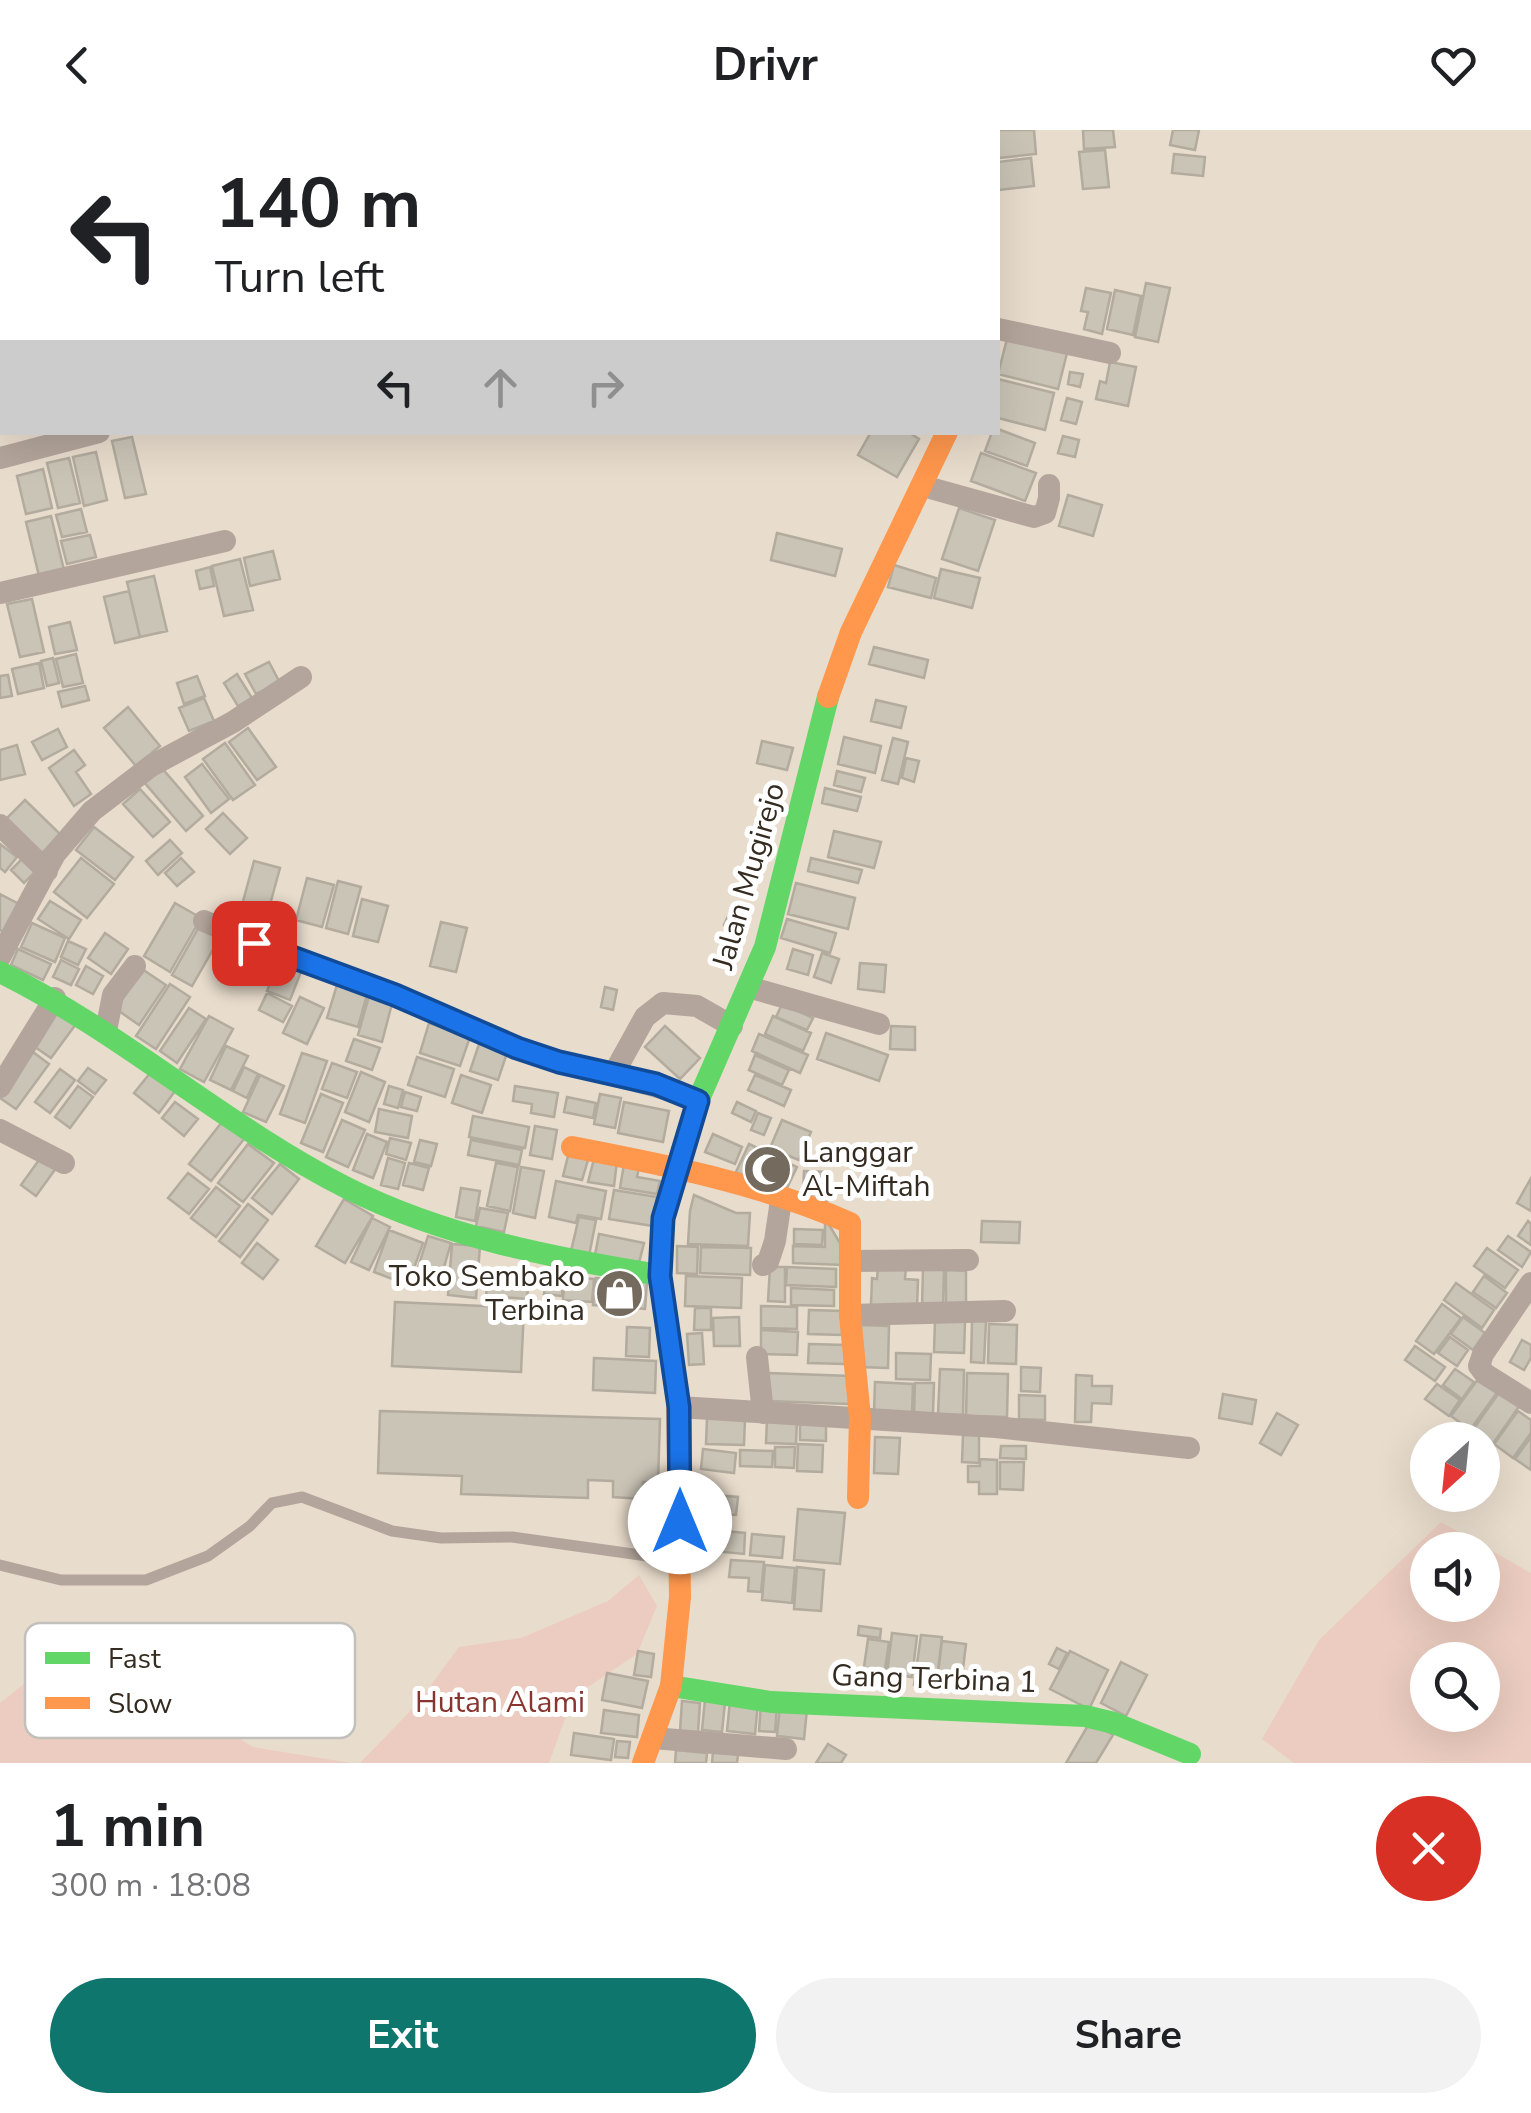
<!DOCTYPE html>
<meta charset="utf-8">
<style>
:root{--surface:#fff;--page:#f2f2f2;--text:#202124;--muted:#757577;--accent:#0f766e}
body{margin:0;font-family:"Nunito Sans",sans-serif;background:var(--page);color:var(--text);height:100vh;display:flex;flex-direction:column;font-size:38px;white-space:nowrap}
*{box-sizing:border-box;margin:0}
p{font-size:32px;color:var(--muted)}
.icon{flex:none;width:55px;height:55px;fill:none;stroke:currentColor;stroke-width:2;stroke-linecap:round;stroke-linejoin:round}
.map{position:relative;height:1633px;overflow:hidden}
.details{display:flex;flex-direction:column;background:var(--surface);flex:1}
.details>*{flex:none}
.guide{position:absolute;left:0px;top:0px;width:1000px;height:305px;box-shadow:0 10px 40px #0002;background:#fff;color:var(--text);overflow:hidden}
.needle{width:65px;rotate:207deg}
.tools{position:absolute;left:1410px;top:1292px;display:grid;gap:20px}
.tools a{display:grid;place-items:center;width:90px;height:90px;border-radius:50%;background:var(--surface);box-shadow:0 10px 40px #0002;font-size:50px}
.pin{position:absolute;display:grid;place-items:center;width:85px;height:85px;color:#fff;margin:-42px;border-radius:20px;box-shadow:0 5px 15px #0006}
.me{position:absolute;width:110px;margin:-55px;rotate:0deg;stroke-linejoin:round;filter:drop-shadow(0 0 8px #0008)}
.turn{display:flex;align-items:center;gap:35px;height:210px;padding:0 50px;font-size:45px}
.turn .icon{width:130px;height:130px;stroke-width:2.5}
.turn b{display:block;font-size:70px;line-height:85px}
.lanes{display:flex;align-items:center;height:95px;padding:0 50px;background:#0003;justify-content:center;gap:50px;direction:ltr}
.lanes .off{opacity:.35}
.round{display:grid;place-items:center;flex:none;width:105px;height:105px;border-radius:52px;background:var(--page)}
.headline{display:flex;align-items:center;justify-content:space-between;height:170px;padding:0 50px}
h1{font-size:60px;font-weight:700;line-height:75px}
.action{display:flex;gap:20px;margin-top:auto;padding:20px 50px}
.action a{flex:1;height:115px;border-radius:60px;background:var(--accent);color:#fff;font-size:40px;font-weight:700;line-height:115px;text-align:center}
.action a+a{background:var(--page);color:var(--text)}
header{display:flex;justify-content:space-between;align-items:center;height:130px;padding:0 50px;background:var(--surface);font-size:45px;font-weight:700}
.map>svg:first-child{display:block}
.green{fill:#ecccc0;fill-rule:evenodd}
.building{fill:#cac4b6;stroke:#b2ab9e;stroke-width:2.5}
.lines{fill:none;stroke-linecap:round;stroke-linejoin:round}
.lane{stroke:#b3a59b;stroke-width:11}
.street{stroke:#b3a59b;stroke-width:22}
.fast{stroke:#63d668;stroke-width:22}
.slow{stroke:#ff974d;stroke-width:22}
.route-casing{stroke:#114b97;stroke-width:25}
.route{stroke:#1a73e8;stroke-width:18}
.labels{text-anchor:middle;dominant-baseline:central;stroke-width:10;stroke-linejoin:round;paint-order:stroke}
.street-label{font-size:30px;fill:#352c21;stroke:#fff}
.poi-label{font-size:30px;fill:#352c21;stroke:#fff;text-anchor:start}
.park-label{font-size:30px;fill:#87352e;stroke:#fff}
.key{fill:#fff;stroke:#c2c0bc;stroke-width:2.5}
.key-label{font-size:28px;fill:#352c21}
</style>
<header><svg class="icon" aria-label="back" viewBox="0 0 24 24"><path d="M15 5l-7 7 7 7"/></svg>Drivr<svg class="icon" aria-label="heart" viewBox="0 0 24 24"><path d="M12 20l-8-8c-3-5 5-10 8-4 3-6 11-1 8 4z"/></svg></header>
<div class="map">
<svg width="1531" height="1633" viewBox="0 0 1531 1633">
<rect width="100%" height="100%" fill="#e8dccc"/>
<path class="green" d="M1441,1392l90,51v190h-237l-32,-24 57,-99zM1428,1420h54v55h-54zM1428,1530h54v55h-54z
M639,1445l18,31 -20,48 -64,43 -24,66h-189l57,-59 42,-57 62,-9 87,-37z
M95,1498l66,63 92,56 98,16h-351v-60z"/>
<path class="building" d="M978,0h56l2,24 -38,4v-26z
M1083,0h30l2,17 -31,2z
M1173,0h26l-4,20 -25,-5z
M1105,20l4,37 -26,2 -4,-37z
M1174,24l31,3 -2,19 -31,-3z
M1031,28l3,28 -36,4v-28z
M1146,153l24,5 -12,54 -23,-5z
M1086,158l25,5 -9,41 -18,-5 4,-17 -7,-1z
M1115,160l26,6 -8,39 -26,-6z
M1008,205l60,14 -10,40 -60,-15z
M1110,232l26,5 -8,39 -32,-7 4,-18 6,2z
M1070,242l13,2 -3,13 -12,-3z
M998,249l56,14 -9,37 -47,-12z
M1067,268l15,4 -6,22 -15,-4z
M998,299l37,14 -8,23 -42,-15 7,-19h6z
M871,302h37l11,7 -22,38 -39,-22z
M1063,306l16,4 -4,17 -17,-4z
M132,307l14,57 -21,4 -13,-57z
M96,322l11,48 -23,6 -11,-49z
M981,323l55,20 -11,28 -54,-20z
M69,328l11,45 -22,5 -11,-45z
M43,339l9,39 -26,6 -9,-38z
M1068,365l34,10 -9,31 -34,-10z
M959,378l36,12 -17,51 -36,-12z
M81,379l6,23 -25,5 -6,-22z
M51,386l13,54 -25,6 -13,-54z
M777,403l65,16 -7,27 -64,-16z
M90,405l6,22 -29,7 -6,-23z
M273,421l7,28 -30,7 -6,-28z
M240,429l13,51 -29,6 -12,-50z
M894,435l42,13 -5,20 -43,-11z
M210,437l4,19 -14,3 -4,-18z
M941,439l39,9 -8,30 -38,-10z
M154,446l13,55 -27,6 -13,-55z
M129,461l11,46 -25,6 -11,-46z
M32,469l12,53 -24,5 -13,-53z
M70,492l7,28 -22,4 -6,-27z
M874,517l54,13 -4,18 -55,-14z
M76,524l7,29 -20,4 -7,-28z
M53,528l6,25 -12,3 -6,-25z
M269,532l11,21 -24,11 -11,-20z
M39,533l5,25 -26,6 -6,-25z
M237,544l15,24 -14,8 -14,-23z
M8,545l4,21 -12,2v-22z
M197,546l8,20 -21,8 -7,-21z
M85,556l4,14 -27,7 -4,-15z
M204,568l10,23 -25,10 -10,-23z
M876,570l30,7 -5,21 -30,-7z
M128,577l32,39 -24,20 -32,-38z
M248,598l28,39 -19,13 -28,-38z
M58,599l9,18 -25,13 -10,-18z
M844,607l37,9 -6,27 -37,-9z
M893,608l15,4 -10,42 -16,-4z
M762,611l31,7 -6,22 -30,-7z
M225,613l30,42 -22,15 -30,-41z
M17,615l8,29 -25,6v-30z
M74,620l11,15 -9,7 15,22 -17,12 -25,-38z
M906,628l13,3 -5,21 -12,-4z
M202,634l27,35 -18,14 -26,-36z
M161,637l42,49 -17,15 -42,-49z
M837,641l28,7 -4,14 -27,-7z
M825,658l36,9 -4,14 -35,-8z
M140,659l30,33 -17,15 -30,-33z
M25,670l35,34 -19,20 -35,-35z
M223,683l24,25 -17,16 -24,-25z
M94,697l39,30 -18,23 -39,-30z
M834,701l47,11 -7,26 -46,-11z
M170,710l12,13 -24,22 -12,-14z
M0,714l17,13 -12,15 -5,-4z
M23,728l13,13 -12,12 -13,-13z
M81,728l33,26 -27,34 -33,-26z
M181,728l13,14 -17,14 -12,-13z
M811,728l51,12 -4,13 -50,-12z
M254,731l26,7 -12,44 -26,-7z
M307,748l27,7 -12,42 -26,-7z
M338,751l23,6 -13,47 -22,-6z
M796,753l59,15 -7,31 -60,-15z
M0,764l19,10 -15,28 -4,-2z
M362,769l26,7 -10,36 -25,-6z
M50,771l31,19 -12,19 -31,-20z
M175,773l26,15 -31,54 -26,-16z
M730,782l14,6 -6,14 -14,-7z
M787,789l49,14 -6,20 -49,-15z
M441,792l26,6 -11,44 -26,-6z
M32,793l33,15 -10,24 -34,-15z
M199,797l20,12 -27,47 -20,-11z
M105,803l23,16 -17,25 -23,-16z
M68,811l18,8 -8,16 -17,-8z
M18,819l33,15 -8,16 -32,-15z
M793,819l20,6 -5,20 -21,-6z
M822,823l17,6 -8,24 -17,-6z
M61,830l18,9 -8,16 -18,-8z
M279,830l23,9 -12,31 -23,-9z
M860,833l26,2 -2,27 -26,-3z
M86,836l17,10 -10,18 -17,-9z
M142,839l24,16 -27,40 -23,-16z
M339,848l30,9 -11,40 -31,-9z
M170,854l20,13 -34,52 -20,-13z
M605,857l12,3 -4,20 -12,-3z
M371,859l23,7 -12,46 -24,-7z
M267,863l25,13 -9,16 -24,-12z
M300,867l24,11 -17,36 -24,-11z
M782,874l31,14 -6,12 -31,-13z
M189,878l17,11 -29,44 -17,-12z
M57,880l19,14 -25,34 -19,-13z
M209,886l24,13 -29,53 -24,-13z
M773,886l38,17 -8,18 -38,-17z
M429,893l41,14 -10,29 -40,-13z
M665,896l35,32 -20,21 -35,-32z
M891,896l24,1v23l-25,-1z
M826,903l62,22 -9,26 -62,-22z
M759,904l49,21 -8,18 -48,-22z
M354,909l26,9 -8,22 -26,-9z
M479,914l28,9 -9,27 -28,-9z
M226,916l22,10 -17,34 -21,-10z
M29,919l20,15 -33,45 -16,-11z
M302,923l25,8 -22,62 -25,-9z
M755,925l34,15 -7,15 -33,-15z
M417,927l37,12 -9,28 -37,-12z
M332,933l25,9 -10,26 -25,-9z
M244,937l14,7 -11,24 -14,-7z
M88,938l18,12 -11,14 -17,-13z
M60,939l15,11 -25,33 -15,-11z
M151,942l24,19 -16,22 -25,-20z
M361,942l24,10 -16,40 -24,-10z
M260,945l24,11 -18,36 -23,-10z
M461,945l30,10 -9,28 -30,-10z
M755,945l36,15 -7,16 -36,-16z
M78,956l15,11 -23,31 -15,-11z
M389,956l14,4 -5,18 -14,-4z
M515,956l43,7 -4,24 -23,-4 1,-9 -19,-3z
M405,962l16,5 -4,14 -16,-4z
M321,964l22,9 -20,49 -22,-9z
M600,964l21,4 -6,30 -21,-4z
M567,967l29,6 -3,15 -29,-6z
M175,972l23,17 -14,17 -22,-18z
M624,972l45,9 -6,31 -45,-9z
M737,972l19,9 -5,11 -19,-9z
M379,979l33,7 -4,22 -33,-6z
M758,983l13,5 -7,17 -13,-5z
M473,986l56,11 -4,21 -56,-11z
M342,990l23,10 -17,37 -22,-10z
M782,990l29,12 -12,28 -29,-12z
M222,992l22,17 -33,42 -22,-17z
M535,996l22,4 -5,29 -22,-4z
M367,1004l20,8 -14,36 -20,-8z
M713,1004l29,13 -7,17 -30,-12z
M390,1008l21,5 -5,17 -20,-6z
M420,1010l17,4 -6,22 -17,-4z
M471,1010l51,10 -3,15 -51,-10z
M248,1014l26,19 -31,39 -25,-19z
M749,1014l48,23 -13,27 -48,-22z
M569,1022l19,8 -6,20 -19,-4z
M44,1023l15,11 -23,32 -15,-11z
M388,1028l17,5 -7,26 -17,-4z
M594,1029l23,2 -3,25 -26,-4z
M409,1033l20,5 -6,22 -20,-5z
M496,1033l22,4 -8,44 -23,-5z
M280,1034l19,15 -27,35 -20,-16z
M624,1034l15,3 -2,10 23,4 -3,13 -37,-6z
M521,1037l23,4 -9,47 -22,-5z
M804,1041l24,1 -1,29h-24z
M188,1043l21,16 -20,25 -21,-16z
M1531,1048v33l-14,-8z
M556,1051l50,10 -5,28 -23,-4 -2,8 -27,-6z
M216,1057l24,19 -24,31 -25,-19z
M461,1058l19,3 -5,30 -19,-4z
M614,1060l43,7 -4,29 -44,-7z
M694,1065l42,18h14l-2,33 -60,-2 2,-33z
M344,1069l29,17 -28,47 -29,-17z
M248,1074l20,16 -28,37 -21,-16z
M480,1078l28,5 -4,19 -28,-6z
M579,1087l17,3 -7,36 -18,-5z
M372,1088l18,9 -21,43 -18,-8z
M825,1088l18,30v17l-50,-2v-17l32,1z
M982,1091l38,1 -1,21 -38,-1z
M1528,1091l3,3v21l-13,-9z
M794,1099l29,1 -1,15 -28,-1z
M389,1100l34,13 -15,42 -34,-13z
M599,1104l45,9 -5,20 -44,-8z
M428,1106l23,7 -12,41 -24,-7z
M1508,1106l23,16 -9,15 -24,-17z
M257,1113l21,17 -15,19 -21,-16z
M452,1114l28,2 -4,52 -28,-3z
M677,1116l21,1 -1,27 -20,-1z
M701,1117l50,1 -1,27 -50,-2z
M1487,1118l31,22 -13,18 -31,-22z
M878,1136l28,1 -1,12 13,1 -1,27 -46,-2 1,-27 5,1z
M770,1137h15v35l-17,-1z
M787,1137l49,2v18l-50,-2z
M923,1138l21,1 -1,39 -21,-1z
M946,1140l20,1v37l-20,-1z
M488,1143l41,4 -2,22 -41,-3z
M686,1146l56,2 -1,30 -56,-2z
M1484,1146l23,17 -11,15 -23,-16z
M565,1147l29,2 -2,23 -29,-2z
M546,1148l17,1 -1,17 -18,-2z
M596,1148l51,4 -2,27 -52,-4z
M1456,1153l38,27 -12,18 -38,-28z
M791,1158l43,2v16l-43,-1z
M395,1172l129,6 -3,64 -129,-6z
M1442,1174l19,14 -27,36 -18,-13z
M761,1176l36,1v22l-36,-1z
M695,1178h16v22h-17z
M809,1180l34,1 -1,24 -34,-1z
M739,1187l1,29h-26l-1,-28z
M1463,1187l22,16 -12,17 -22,-16z
M935,1190l30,1 -1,32 -30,-1z
M972,1191h14l-2,42 -13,-1z
M989,1194l28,1 -1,39 -28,-1z
M861,1195l28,1 -1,42 -29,-1z
M627,1197l23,1 -1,29 -23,-1z
M761,1200l37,2 -1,23 -36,-1z
M702,1203l2,31 -15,1 -2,-31z
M1450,1207l18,13 -11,16 -19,-13z
M1522,1210l9,5v13l-7,12 -14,-8z
M809,1214l37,1 -1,19 -37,-1z
M1415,1216l30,21 -10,14 -30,-21z
M896,1223l35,1 -1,26 -34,-1z
M594,1228l62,3 -1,32 -62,-3z
M1021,1237l20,1 -1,24 -19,-1z
M940,1239l24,1 -1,45 -25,-1z
M1455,1239l19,13 -12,17 -19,-14z
M768,1243l82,3 -1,28 -82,-3z
M967,1243l41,1 -1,43 -41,-1z
M1076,1245l16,1v10h20l-1,18 -19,-1 -1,19h-16z
M1479,1248l19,13 -28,39 -19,-14z
M875,1252l38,2 -1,30 -38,-1z
M915,1253h19l-1,31h-19z
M1437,1254l23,16 -11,16 -24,-17z
M1501,1260l19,15 -28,40 -20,-14z
M1223,1264l33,6 -4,24 -33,-6z
M1019,1265l26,1v24l-26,-1z
M380,1281l280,8 -2,63h-15l-1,17 -29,-2v-16l-25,-1v18l-127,-4 1,-18 -84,-3z
M1518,1281l13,9v13l-18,25 -19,-14z
M1277,1283l21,12 -17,30 -21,-12z
M707,1288l38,1 -1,26 -38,-1z
M767,1289l30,1 -1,24 -30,-1z
M800,1290l26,1v20l-26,-1z
M963,1305h16v28l-17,-1z
M875,1307l25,1 -2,36 -24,-1z
M1531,1307v33l-16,-11z
M798,1314l25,1 -1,27 -25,-1z
M1001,1316h25v13l-26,-1z
M775,1317h20l-1,21 -19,-1z
M703,1319l33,4 -2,20 -33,-4z
M740,1320l33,1 -1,16 -32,-1z
M980,1329l17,1v34h-18v-12h-11v-16h12z
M1000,1332h24l-1,28 -23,-1z
M703,1364l35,3 -2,18 -35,-3z
M798,1379l47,4 -5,51 -46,-4z
M715,1400l30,3 -1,21 -31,-3z
M752,1404l32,3 -2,21 -32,-3z
M697,1408l14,1 -2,15 -14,-1z
M731,1430l33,2 -3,30 -13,-1 1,-13 -20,-1z
M765,1435l30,3 -3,35 -30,-3z
M797,1437l27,3 -3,41 -27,-2z
M859,1496l22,3 -1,9 -22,-3z
M892,1503l25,3 -5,41 -25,-3z
M921,1505l21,2 -6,51 -22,-3z
M868,1509l21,3 -5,34 -21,-2z
M942,1511l24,3 -5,41 -24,-3z
M1057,1518l10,5 -8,16 -10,-5z
M638,1521l16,3 -3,23 -17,-2z
M1070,1521l38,19 -19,39 -39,-20z
M1121,1532l26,13 -21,41 -25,-13z
M607,1543l41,8 -6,27 -40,-8z
M705,1570l20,2 -3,30 -20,-2z
M682,1571l18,2 -2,29 -18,-1z
M730,1571l28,2 -3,31 -28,-3z
M761,1574l16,2 -2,26 -16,-1z
M780,1576l27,3 -3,30 -27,-3z
M604,1580l35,5 -2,22 -36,-4z
M1090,1592l23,13 -17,28h-30z
M574,1603l40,6 -3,21 -40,-5z
M617,1611l13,1 -2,16 -13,-1z
M828,1614l18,11 -5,8h-25z
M676,1620l31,3 -1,10h-31z
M713,1622l25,2 -1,9h-25z"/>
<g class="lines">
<path class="lane" d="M0,1435l61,15h85l62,-24 42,-30 22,-23 30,-6 90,34 49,7 71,-1 164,23"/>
<path class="street" d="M892,0l9,2
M0,162l2,-1
M998,199l112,24
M0,328l99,-26
M923,356l111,31 11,-4 4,-15v-13
M0,463l225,-52
M0,695l47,46
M204,791c63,28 128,49 192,75 54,21 107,51 163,66 49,13 91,20 139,39
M0,827l55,-103 37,-43 59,-45 82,-44 68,-45
M748,857l131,37
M106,901l7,-36 22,-29
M614,943l31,-56 18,-14 34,3 35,20
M0,957l55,-89
M0,1000l64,33
M851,1131l117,-1
M763,1135l5,-3 7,-21 6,-41
M1531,1153l-48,71 -4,12 6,8 46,29
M850,1185l155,-4
M757,1227l6,56
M679,1277l317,20 193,21
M653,1608l133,11"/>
<path class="fast" d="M0,842c123,61 225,154 347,216 98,49 206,70 313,87
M677,1261l-17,-116 3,-56 35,-118 67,-154 63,-250
M671,1556l100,16 314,14 29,7 76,31"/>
<path class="slow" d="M958,0v2
M828,567l23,-65 96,-200
M572,1017c94,18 190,37 278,76v92l10,102 -2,81
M643,1633l28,-77 9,-89 -3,-206"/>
</g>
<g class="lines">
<defs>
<path id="route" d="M254,813l141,52 122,53 42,14 97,22 42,17 -35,117 -3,58 19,131 1,115"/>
</defs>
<use href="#route" class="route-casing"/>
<use href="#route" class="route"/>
</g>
<defs>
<symbol id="mosque-disc" viewBox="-11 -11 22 22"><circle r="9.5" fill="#746a5d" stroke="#fff"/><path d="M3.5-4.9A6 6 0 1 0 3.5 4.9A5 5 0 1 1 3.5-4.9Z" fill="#fff"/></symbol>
<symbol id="shop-disc" viewBox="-11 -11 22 22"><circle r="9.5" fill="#746a5d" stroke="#fff"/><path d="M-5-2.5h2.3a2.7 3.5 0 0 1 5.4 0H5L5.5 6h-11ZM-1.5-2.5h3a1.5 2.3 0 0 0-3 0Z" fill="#fff"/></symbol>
</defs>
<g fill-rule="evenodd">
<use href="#mosque-disc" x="740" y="1012" width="55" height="55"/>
<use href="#shop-disc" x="592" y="1136" width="55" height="55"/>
</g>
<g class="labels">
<g class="street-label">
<text transform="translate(749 746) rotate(-74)">Jalan Mugirejo</text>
<text transform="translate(934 1549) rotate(2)">Gang Terbina 1</text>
</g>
<g class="poi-label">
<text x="802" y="1022">Langgar<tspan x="802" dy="34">Al-Miftah</tspan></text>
<text x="585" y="1146" text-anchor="end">Toko Sembako<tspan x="585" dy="34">Terbina</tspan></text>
</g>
<g class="park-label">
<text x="500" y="1572">Hutan Alami</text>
</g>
</g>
<rect x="25" y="1493" width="330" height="115" rx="15" class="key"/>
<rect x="45" y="1522" width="45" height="12" fill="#63d668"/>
<rect x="45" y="1567" width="45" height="12" fill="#ff974d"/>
<g class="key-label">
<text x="108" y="1538">Fast</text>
<text x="108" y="1583">Slow</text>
</g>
</svg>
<div class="tools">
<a><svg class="needle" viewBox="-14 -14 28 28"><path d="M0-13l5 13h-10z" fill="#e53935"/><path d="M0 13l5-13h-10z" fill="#757577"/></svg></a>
<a><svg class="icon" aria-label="sound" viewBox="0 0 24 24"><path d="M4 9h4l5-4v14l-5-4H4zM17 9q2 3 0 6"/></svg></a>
<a><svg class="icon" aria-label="search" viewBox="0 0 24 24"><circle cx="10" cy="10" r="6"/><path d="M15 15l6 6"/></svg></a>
</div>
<div class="pin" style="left:254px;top:813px;background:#d93025"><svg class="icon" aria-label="arrive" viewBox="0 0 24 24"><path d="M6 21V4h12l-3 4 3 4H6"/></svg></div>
<svg class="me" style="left:680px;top:1392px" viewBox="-20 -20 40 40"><circle r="19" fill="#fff"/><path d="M0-13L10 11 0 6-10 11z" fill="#1a73e8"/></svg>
<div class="guide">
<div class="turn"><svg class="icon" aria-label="left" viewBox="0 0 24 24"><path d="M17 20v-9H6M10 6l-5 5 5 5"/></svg><div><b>140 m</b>Turn left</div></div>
<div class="lanes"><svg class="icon" aria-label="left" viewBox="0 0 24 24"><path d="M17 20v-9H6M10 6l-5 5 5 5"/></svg><svg class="icon off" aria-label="ahead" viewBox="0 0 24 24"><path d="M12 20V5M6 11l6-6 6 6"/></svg><svg class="icon off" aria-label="right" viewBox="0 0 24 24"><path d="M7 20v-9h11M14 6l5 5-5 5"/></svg></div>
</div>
</div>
<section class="details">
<div class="headline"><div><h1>1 min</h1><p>300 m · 18:08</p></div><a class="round" style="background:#d93025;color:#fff"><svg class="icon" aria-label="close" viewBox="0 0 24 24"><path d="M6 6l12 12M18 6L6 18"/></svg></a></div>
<div class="action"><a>Exit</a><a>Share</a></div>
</section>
